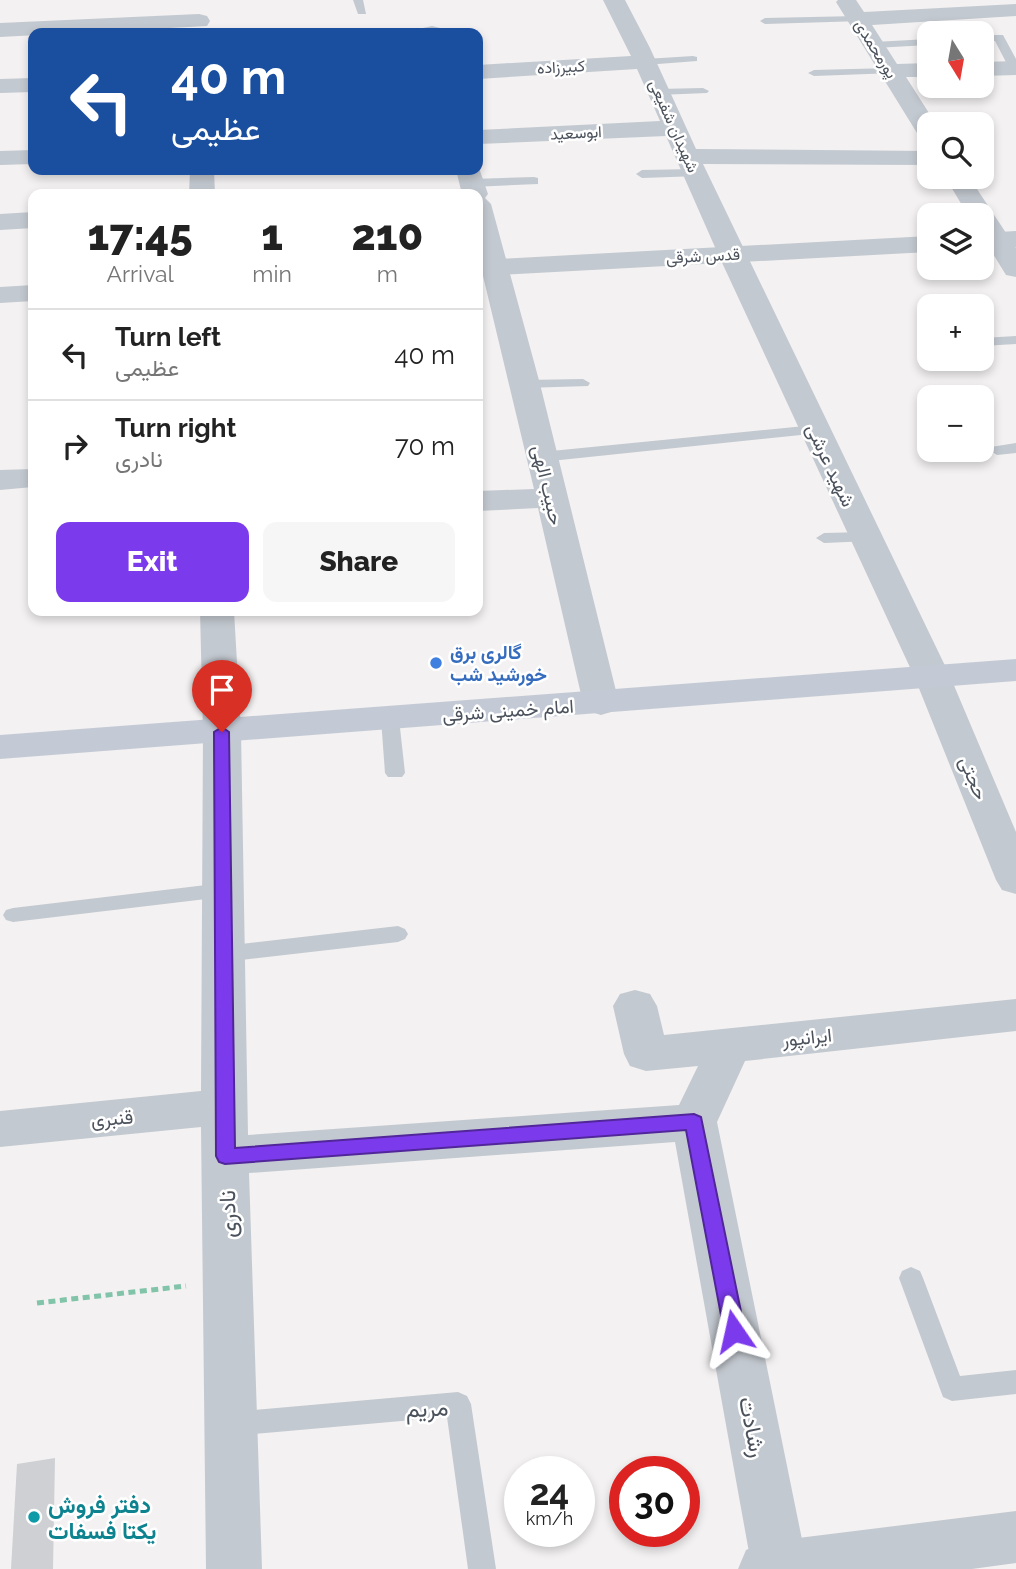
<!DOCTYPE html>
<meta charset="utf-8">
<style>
:root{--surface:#fff;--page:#f6f6f6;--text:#222;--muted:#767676;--line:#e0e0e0;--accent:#7c3aed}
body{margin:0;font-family:Raleway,Vazirmatn,sans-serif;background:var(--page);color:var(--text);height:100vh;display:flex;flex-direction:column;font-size:26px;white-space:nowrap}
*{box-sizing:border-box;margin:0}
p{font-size:23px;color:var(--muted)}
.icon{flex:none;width:38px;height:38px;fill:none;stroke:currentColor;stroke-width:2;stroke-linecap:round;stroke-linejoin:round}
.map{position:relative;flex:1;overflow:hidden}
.details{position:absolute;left:28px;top:189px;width:455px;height:427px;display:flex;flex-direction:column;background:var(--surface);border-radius:14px;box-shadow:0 4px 10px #0003}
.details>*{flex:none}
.banner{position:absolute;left:28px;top:28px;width:455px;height:147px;border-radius:14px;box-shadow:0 4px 10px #0003;background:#1a4fa0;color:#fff;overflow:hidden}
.needle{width:46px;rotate:169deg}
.controls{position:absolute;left:917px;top:21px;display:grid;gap:14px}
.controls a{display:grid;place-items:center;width:77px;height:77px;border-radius:14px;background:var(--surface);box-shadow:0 4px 10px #0003;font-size:35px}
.speed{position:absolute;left:504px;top:1456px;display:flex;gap:14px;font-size:35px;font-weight:700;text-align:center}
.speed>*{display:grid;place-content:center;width:91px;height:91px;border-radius:50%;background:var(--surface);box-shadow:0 4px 10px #0003;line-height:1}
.speed small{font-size:18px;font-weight:400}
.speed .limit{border:10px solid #d22;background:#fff;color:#111}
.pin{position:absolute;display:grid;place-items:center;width:60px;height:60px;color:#fff;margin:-72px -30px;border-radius:50% 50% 50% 0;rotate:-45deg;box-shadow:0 0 7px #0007}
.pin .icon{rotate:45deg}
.me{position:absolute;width:77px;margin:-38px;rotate:349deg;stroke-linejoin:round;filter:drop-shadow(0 0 5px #0008)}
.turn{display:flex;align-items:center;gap:24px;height:147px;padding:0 28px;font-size:32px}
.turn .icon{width:91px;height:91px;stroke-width:2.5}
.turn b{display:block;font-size:49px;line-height:60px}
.eta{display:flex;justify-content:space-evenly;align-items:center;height:119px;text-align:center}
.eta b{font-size:42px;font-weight:800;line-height:49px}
.primary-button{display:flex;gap:14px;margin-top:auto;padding:14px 28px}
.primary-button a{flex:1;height:80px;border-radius:14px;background:var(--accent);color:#fff;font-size:28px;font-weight:800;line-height:80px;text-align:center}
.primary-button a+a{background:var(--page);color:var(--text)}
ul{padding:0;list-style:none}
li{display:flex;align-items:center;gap:21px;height:91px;padding:0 28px;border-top:2px solid var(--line)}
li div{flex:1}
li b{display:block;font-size:26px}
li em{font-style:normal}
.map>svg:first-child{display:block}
.building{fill:#ced0d4}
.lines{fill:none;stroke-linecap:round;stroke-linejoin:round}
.path{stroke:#81c4aa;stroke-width:5;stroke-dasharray:7 4.5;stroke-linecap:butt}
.service{fill:#c3c9d0;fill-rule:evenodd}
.minor{fill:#c3c9d0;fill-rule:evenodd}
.tertiary{fill:#c3c9d0;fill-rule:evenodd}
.secondary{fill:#c4cad5;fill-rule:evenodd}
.route{fill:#7c3aed;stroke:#51269a;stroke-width:2}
.shop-dot{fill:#3f7fe0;stroke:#fff;stroke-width:2.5}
.culture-dot{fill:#0f9aa8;stroke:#fff;stroke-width:2.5}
.labels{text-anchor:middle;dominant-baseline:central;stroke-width:5;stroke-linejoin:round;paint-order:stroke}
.far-street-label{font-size:16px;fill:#4b525c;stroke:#fff}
.street-label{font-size:19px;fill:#4b525c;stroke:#fff}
.shop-label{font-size:19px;font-weight:bold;fill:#366cbe;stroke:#fff;text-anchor:start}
.near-street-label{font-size:23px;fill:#4b525c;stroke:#fff}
.near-culture-label{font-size:23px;font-weight:bold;fill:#0d838f;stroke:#fff;text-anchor:start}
</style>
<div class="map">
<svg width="1016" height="1569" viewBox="0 0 1016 1569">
<rect width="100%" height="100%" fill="#f3f1f1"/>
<path class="building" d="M55,1458l-2,111h-42l6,-105z"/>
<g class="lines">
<path class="path" d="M37,1303l149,-17"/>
<path class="service" d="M353,0h10l3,14h-8z
M858,16l4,1v4l-97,3 -5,-3 5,-3z
M982,35h21l13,24v12l-7,-3 -14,-27h-13z
M929,39v6l-55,3 -6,-3 6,-3z
M693,56l4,1v4l-52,4 -6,-3 6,-3z
M891,68l4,1v4l-81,3 -6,-3 6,-3z
M703,88l6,3 -2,2 -49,2 -6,-3 6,-3z
M695,169l4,1v6l-57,2 -6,-4 6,-4z
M534,177l4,1v6l-66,3 -6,-4 6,-4z
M121,189l5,1 1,4h-12z
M1016,336v8l-34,2v-8z
M583,379l7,4 -2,3 -63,2 -7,-4 7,-4z
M815,425l8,5 -3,3 -279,29 -8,-5 8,-5z
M1016,443v10l-19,2 -8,-5 2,-3z
M865,532l6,1 2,4 -2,4 -47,2 -8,-5 8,-5z
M390,713l9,6 6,54 -3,4h-14l-3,-4 -4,-54z
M223,883l7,2 3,5 -3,5 -7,2 -210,25 -7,-2 -3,-5 3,-5 7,-2z
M398,926l7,3 3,5 -3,5 -7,3 -174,20 -7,-3 -4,-5 4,-5 7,-3z
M911,1267l9,4 3,7 37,98 56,-6v24l-64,7 -9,-4 -44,-119 3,-7z
M458,1392l9,4 4,8 25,165h-28l-21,-152 -215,19 -9,-4 -4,-8 4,-8 9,-4z"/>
<path class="minor" d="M603,0h22l25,48 46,101 233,2v14l-226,-1 247,512 66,156v62l-14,-4 -6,-10 -82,-204 -196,-422 -52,-118 -188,8v-14l182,-9 -23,-52 -159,10v-14l153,-9z
M838,0h18l8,12 152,-8v12l-144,9 25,39 32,-1v14h-23l30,47h-7v16l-9,-2 -3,-5 -81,-131z
M199,14l8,2 3,5 -3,5 -207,11v-14z
M432,26l8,2 3,5h-23l3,-5z
M1016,61v14l-34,1v-14z
M33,78v14l-33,1v-14z
M33,150v14l-33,1v-14z
M478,165l10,29 -3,4 6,6 49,180 79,319 -5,8 -13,4 -13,-4 -5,-8 -45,-195 -60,3v-20l56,-2 -56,-234v-61h-16l-6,-24h22z
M190,170h24l1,24h-26z
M945,177h24l47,71v29l-10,-2 -24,-39v-21h-14z
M33,212v16l-33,2v-16z
M33,469v18l-33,3v-20z
M200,611h34l7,121 7,403 431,-30 19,-39 -52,5 -16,-5 -6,-12 -11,-48 7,-12 15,-4 15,4 7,12 7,29 352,-36v32l-271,30 -28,61 91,447h-56l-77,-427 -426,31 13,396h-56l-5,-442 -201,20v-36l201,-20 2,-359z"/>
<path class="tertiary" d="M1016,231v16l-34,2v-16z
M929,236v16l-451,24v-16z
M33,285v16l-33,2v-16z
M1016,1511v52l-44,6h-234l8,-19 20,-8z"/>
<path class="secondary" d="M1016,659v22l-1016,78v-24z"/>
</g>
<path class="route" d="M222,727l7,5 6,416 459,-34 7,3 44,214 -3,7 -8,3 -7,-3 -3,-7 -38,-201 -461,34 -6,-2 -3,-6 -2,-424z"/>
<circle class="shop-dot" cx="436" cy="663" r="7"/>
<circle class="culture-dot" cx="34" cy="1517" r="7"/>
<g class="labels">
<g class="far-street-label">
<text transform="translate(876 49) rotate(58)">پورمحمدی</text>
<text transform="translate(561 67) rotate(-3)">کبیرزاده</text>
<text transform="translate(674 126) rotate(66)">شهیدان شفیعی</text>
<text transform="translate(576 133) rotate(-3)">ابوسعید</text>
<text transform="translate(703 256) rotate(-3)">قدس شرقی</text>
</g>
<g class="street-label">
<text transform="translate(831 465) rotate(65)">شهید عرشی</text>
<text transform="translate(548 485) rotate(77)">حبیب الهی</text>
<text transform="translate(508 710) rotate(-4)">امام خمینی شرقی</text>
<text transform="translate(974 778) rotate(68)">حجتی</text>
<text transform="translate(807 1037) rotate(-6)">ایرانپور</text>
<text transform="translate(112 1118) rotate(-5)">قنبری</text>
</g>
<g class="shop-label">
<text x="450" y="652">گالری برق<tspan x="450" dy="22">خورشید شب</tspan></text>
</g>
<g class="near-street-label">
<text transform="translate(227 1214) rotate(-91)">نادری</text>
<text transform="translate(427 1408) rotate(-3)">مریم</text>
<text transform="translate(753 1427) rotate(79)">رشادت</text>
</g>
<g class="near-culture-label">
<text x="48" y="1504">دفتر فروش<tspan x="48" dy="26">یکتا فسفات</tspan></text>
</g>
</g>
</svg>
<div class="controls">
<a><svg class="needle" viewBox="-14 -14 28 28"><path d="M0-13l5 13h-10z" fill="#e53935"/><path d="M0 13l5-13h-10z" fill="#767676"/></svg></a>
<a><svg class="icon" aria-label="search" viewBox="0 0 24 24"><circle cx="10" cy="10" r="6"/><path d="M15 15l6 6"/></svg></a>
<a><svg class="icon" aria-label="layers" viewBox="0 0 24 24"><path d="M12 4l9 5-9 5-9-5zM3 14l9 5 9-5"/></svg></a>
<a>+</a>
<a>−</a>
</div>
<div class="speed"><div>24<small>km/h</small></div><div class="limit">30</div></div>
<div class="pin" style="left:222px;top:732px;background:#d93025"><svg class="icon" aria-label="arrive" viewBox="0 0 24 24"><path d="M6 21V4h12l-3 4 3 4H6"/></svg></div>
<svg class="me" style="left:734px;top:1331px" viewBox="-20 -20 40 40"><path d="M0-17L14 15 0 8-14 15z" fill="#7c3aed" stroke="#fff" stroke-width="4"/></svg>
<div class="banner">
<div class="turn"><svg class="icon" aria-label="left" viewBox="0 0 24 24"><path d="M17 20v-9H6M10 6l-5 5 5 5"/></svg><div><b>40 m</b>عظیمی</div></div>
</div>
<section class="details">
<div class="eta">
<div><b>17:45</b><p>Arrival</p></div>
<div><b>1</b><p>min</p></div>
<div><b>210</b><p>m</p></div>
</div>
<ul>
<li><svg class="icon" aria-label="left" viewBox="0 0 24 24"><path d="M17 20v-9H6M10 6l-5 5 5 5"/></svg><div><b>Turn left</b><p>عظیمی</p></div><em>40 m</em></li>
<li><svg class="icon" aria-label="right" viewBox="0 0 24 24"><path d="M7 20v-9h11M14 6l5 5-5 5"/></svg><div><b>Turn right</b><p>نادری</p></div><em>70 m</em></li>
</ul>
<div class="primary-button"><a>Exit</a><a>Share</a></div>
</section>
</div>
